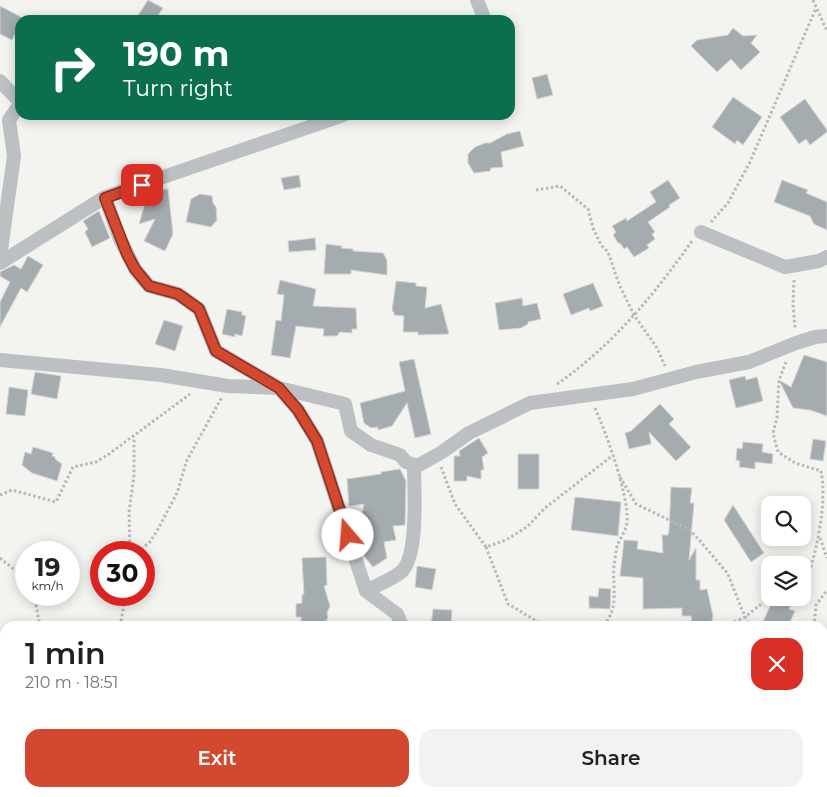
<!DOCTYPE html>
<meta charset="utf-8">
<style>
:root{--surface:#fff;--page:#f2f2f2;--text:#202124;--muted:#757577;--accent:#d4482f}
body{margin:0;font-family:Montserrat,sans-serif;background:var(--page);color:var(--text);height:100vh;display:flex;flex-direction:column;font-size:19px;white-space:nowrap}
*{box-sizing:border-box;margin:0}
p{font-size:16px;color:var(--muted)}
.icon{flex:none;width:28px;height:28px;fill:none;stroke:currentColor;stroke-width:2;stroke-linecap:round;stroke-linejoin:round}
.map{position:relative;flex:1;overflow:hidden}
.drawer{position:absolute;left:0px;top:621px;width:828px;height:176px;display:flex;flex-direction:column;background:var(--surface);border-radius:15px 15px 0 0;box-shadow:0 2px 12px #0003}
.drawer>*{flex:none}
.banner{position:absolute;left:15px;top:15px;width:500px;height:105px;border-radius:15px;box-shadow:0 2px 12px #0003;background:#0b6e4f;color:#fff;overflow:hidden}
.fabs{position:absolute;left:761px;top:496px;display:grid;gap:10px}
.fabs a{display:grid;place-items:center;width:50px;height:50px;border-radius:10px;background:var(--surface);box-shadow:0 2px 12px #0003;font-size:25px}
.speed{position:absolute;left:15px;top:541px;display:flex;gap:10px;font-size:25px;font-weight:700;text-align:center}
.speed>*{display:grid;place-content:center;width:65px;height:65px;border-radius:50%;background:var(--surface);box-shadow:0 2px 12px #0003;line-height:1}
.speed small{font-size:12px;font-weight:400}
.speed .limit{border:8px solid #d22;background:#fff;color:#111}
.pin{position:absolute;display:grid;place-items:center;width:42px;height:42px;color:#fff;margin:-21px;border-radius:10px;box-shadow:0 2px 8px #0006}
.me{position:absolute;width:55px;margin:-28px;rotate:342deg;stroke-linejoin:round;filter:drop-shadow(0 0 4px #0008)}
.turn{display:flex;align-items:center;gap:18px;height:105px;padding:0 25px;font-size:22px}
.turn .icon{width:65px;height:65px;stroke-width:2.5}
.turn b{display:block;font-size:35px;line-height:42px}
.round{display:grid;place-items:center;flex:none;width:52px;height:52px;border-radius:15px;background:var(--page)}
.head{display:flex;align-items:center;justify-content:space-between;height:85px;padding:0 25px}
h1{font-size:30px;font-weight:600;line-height:38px}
.button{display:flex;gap:10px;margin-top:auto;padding:10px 25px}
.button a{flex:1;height:58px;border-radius:15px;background:var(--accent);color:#fff;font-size:20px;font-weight:600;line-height:58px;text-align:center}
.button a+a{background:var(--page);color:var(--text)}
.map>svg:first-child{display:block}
.building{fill:#a5acb0;stroke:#d4d4d2}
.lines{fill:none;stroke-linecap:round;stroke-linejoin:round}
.path{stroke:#b6b9bb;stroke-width:3;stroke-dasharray:2.5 2.5;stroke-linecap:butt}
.street{stroke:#bcc0c3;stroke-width:14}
.route-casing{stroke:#8a2f1f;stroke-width:12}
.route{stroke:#d4482f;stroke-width:9}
</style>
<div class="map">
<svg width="827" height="797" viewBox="0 0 827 797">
<rect width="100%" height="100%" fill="#f3f3ef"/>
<path class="building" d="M148,0l15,8 -8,12h-20z
M0,6l23,12 -11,22 -12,-6z
M733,28l10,8 14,-1 -6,8 9,9 -19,18 -10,-11 -14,13 -26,-26 6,-6 31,-5z
M547,74l6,21 -16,4 -5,-21z
M733,97l29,20 -19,28 -6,-5 -2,4 -23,-17z
M805,99l22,31v2l-17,13 -4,-6 -7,5 -19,-27z
M520,131l4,15 -23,6 2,15 -12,1 -1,3 -16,2 -6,-10v-9l7,-7 10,-4h5l17,-9z
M299,175l2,12 -17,3 -3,-12z
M668,180l12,18 -11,7 1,2 -22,15 7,10 -3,2 3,5 -8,6 2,3 -15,9 -7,-10 -3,2 -4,-6 -1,1 -6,-9 3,-3 -4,-6 14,-8 1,3 29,-19 -6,-10z
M782,180l26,10 -2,3 21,9v28l-13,-6 -4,-8 -36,-14z
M153,190l15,-1 5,45 -8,17 -21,-10 11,-22 -16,5 7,-24 -1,-7z
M200,194l12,2 1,7 3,4 1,13 -6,7 -25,-5 5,-23z
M99,211l11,27 -18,9 -7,-15 3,-3 -5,-8z
M315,238l1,12 -27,2 -1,-11z
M326,244l16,2 -1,2 12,1v2l30,2 4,7v15l-36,-5v4h-27z
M28,256l15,9 -16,27 -6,-4 -21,39v-25l10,-20 -10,-6v-4l14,-7 7,4z
M280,280l36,9 -3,17 43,2 1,21h-5v4l-12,-1 -3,4h-14l1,-7 -28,-3 -6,32 -19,-3 5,-35 5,1 3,-26 -7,-1z
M396,281l20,2v3l11,1 -2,21 16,-4 8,30 -31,1v-3h-15l1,-16 -10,-1v-3l-2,-1z
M593,283l10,23 -13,5 -1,-3 -18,7 -8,-21z
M522,298l1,8 14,-3 4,16 -13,3v2l-7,4 -22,2 -4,-27z
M227,309l15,3v3l4,1 -4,20 -7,-2v3l-13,-3z
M164,320l19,6 -8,25 -20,-7z
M804,355l23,7v54l-17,-6 -17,-2 -14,-28 12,7z
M414,359l17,75 -16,4 -8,-35 -15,23 -14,4v-3l-7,1 -7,-5 -4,-20 45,-12 -6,-29z
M35,372l26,4 -4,23 -26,-5z
M745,376l1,4 11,-3 6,24 -27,7 -7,-28z
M9,387l19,3 -3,26 -19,-2z
M660,404l14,15 -5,5 22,23 -15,14 -27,-29 2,12 -22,5 -4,-16 6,-2z
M479,438l9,15 -6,4 2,13h-3v9l-14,-3v5h-13v-25h6l-1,-5z
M813,439l13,2 -3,20 -13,-2z
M743,442l20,2 -1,8 11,2 -1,10 -17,-2v7l-16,-2 1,-6 -4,-1 1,-12 5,1z
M33,447l20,6 -1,3 3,1v2l7,5 -5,17 -25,-8 -10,-8 3,-13 6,2z
M518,454h21v35h-21z
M400,469l6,12 -1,44 -12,1 3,14 -12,2 3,16 -14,9 -9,-11 -6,-18 6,-34 -15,2 -2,-27 34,-5v-2z
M671,487l21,1 -2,15h4l-5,57 7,-12v32h4v10l7,-1 6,27 -1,5 -5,1v4h-15l-1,-10h-9v-8l-39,1v-31l-23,-2 4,-36 14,1 -1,8 26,4 -1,-18h6l1,-4z
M575,497l46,5 -3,34 -47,-6z
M733,505l31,48 -13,9 -27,-42z
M326,557l1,28 -3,1 6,20 -3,7 1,5 -4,5h-4l-2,3h-17v-9h-5v-13l6,-1v-8l2,-1 -2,-36z
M417,566l19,3 -4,21 -17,-3z
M599,588l12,1 -1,20 -21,-1v-12l9,1z
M774,598l17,6 -2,5 6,2 -7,15h-27z
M433,609l19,1 -1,16h-20z"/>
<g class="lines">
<path class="path" d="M813,0l14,31
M536,190l24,-4 28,23 5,19 8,17 7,7 11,32 15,31 23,33 8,18
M711,222l17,-19 22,-41 66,-154
M794,280l-1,25 2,23
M786,362l-7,18 -2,38 -4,15 5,19 17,11 26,8c6,29 -3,74 -12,102l-7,4
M557,384c55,-38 97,-89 135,-143
M595,408c11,24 34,88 32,113 0,9 -7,17 -10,25 -1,6 -2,13 -3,19 -2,24 6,42 -11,61
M441,467l14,37 31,43 20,-7 21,-13 18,-19 67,-52
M620,477l16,27 54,26 11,12 27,32 14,36 8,16
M0,495l12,-5 44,12 17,-35 23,-5 13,-8 81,-60
M820,538l7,20
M486,547l22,57 32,19
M130,552l-1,-40 5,-37v-37
M137,552l12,-9 8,-12 20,-38 10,-33 35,-63
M0,558l26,21
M34,595l6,31
M120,626l6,-31
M725,626l20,-9 25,-20
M814,626l2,-21 11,-15
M822,743l5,8
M822,755h5
M0,791h5
M14,792l33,5
M263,792l6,5
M680,792l3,5
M746,792l3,5
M85,797l16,-2 3,2
M530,797l3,-5
M634,797v-5
M669,797l6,-5"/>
<path class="street" d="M477,0l8,20
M0,81l20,21
M105,197l15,42 15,30 14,17 29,8 21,15 17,42 63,37 19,22 19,31 49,150 31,23 5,12
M701,232l84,35 34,-6 8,-4
M0,257l14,-101 -5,-36 11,-16
M0,263l105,-66 239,-82
M0,360l161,15 67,11 51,2 66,16 6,27 20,14 29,10 6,7 8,3h5l23,-13 27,-19 61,-30 103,-14 63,-17 53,-10 47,-19 19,-6 12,-1
M366,591c11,-6 25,-11 35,-19 18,-15 13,-84 13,-107
M478,792l2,5
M362,797l1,-5"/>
</g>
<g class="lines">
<defs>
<path id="route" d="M142,185l-37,13 22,56 8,15 14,17 29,8 21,15 17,42 63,37 19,22 19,31 31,94"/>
</defs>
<use href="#route" class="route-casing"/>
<use href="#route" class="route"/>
</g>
</svg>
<div class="fabs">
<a><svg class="icon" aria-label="search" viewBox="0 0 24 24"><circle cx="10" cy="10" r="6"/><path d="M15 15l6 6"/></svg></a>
<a><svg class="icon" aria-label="layers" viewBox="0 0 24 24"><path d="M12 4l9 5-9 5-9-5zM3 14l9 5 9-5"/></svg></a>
</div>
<div class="speed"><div>19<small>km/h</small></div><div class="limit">30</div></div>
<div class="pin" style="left:142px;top:185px;background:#d93025"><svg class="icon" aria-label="arrive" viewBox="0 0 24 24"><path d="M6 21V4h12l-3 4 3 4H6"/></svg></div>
<svg class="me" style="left:348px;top:535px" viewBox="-20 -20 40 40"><circle r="19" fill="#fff"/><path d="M0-13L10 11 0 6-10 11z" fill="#d4482f"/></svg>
<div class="banner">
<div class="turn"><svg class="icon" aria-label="right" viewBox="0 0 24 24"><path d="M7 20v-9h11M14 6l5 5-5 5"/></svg><div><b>190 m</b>Turn right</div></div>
</div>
<section class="drawer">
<div class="head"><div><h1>1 min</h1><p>210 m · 18:51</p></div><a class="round" style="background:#d93025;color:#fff"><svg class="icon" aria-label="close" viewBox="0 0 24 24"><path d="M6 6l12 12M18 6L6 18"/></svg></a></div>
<div class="button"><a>Exit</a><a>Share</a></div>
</section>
</div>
